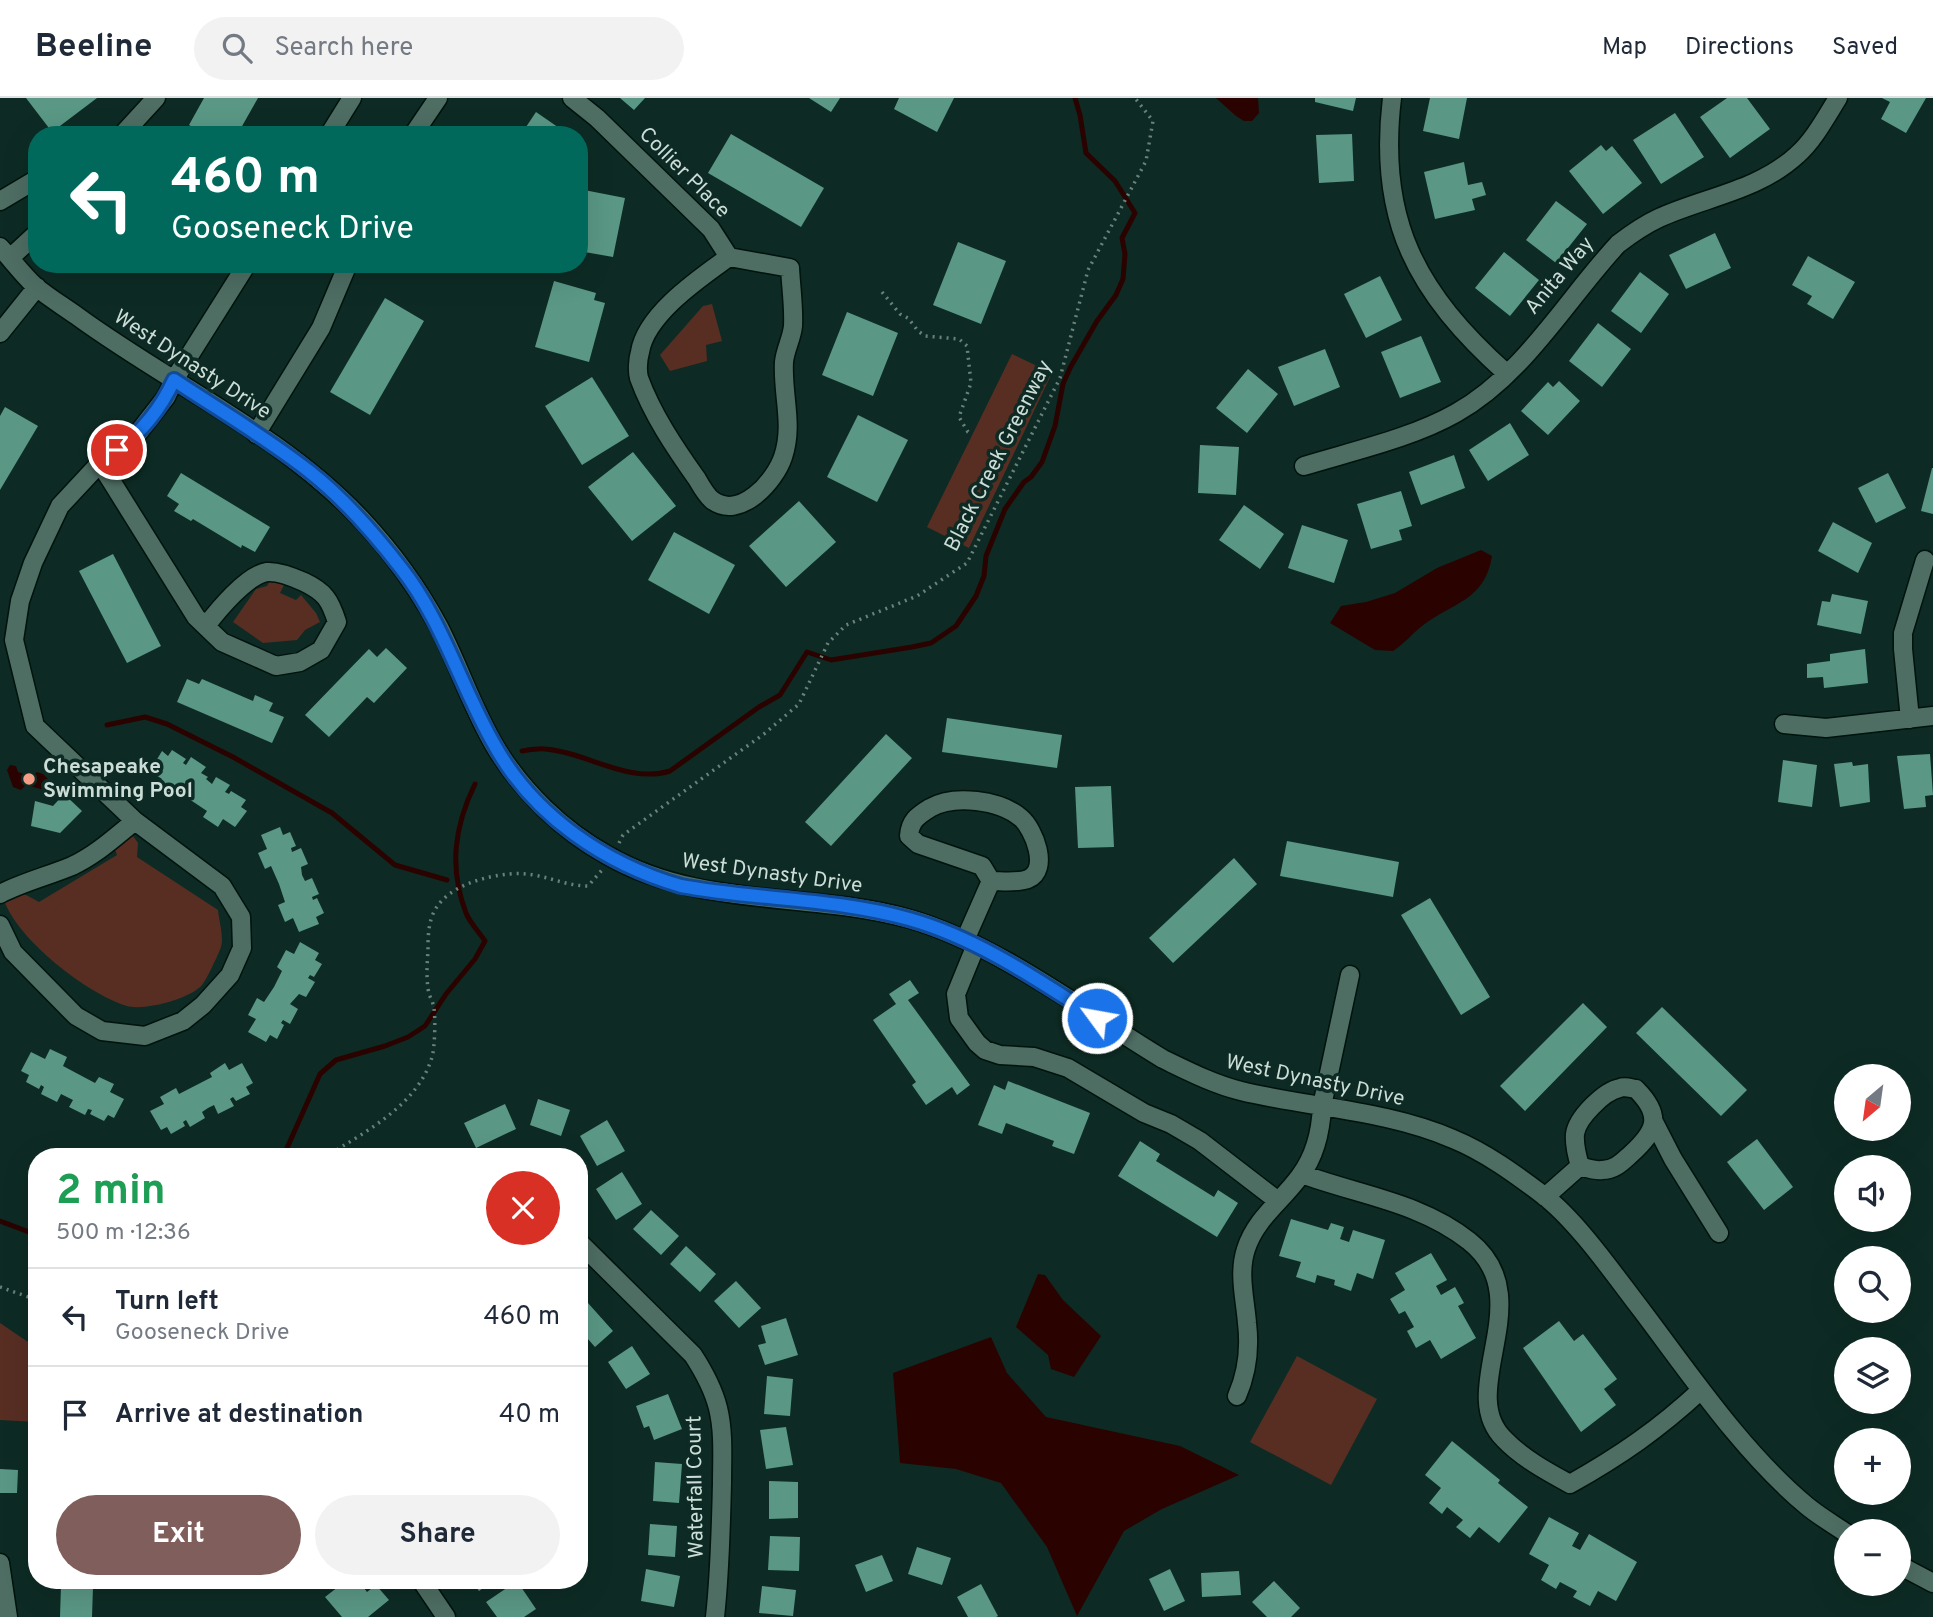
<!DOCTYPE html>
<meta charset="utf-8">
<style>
:root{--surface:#fff;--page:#f2f2f3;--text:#1f2937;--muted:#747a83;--line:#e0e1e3;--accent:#7f5e5b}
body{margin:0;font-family:Overpass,sans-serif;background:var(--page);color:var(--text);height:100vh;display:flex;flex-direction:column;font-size:26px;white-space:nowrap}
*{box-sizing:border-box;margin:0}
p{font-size:23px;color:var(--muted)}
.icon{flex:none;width:38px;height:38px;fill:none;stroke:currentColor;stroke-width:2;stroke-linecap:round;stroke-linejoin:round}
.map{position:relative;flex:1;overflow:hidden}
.details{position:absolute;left:28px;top:1050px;width:560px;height:441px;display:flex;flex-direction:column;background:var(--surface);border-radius:28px;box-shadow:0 7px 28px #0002}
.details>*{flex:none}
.banner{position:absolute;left:28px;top:28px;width:560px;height:147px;border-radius:28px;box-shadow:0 7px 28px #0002;background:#00695c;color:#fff;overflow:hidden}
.needle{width:46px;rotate:209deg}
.controls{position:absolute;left:1834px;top:966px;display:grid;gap:14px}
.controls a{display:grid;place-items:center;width:77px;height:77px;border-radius:50%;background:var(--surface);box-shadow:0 7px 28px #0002;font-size:35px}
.pin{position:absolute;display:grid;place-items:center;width:60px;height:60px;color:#fff;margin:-30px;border:4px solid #fff;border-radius:50%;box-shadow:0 2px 7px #0007}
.me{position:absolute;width:77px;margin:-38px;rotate:302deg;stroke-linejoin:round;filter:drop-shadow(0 0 5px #0008)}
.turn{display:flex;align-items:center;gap:24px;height:147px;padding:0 28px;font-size:32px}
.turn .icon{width:91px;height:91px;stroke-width:2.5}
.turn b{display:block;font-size:49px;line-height:60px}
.round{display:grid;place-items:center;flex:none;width:74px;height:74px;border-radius:37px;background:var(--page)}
.summary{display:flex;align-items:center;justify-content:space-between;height:119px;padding:0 28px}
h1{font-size:42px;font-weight:700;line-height:52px;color:#1e9e55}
.cta{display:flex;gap:14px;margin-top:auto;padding:14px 28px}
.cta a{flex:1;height:80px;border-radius:42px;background:var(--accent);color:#fff;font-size:28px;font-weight:700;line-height:80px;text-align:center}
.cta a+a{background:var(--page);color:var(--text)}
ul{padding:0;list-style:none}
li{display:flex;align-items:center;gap:21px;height:98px;padding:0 28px;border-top:2px solid var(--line)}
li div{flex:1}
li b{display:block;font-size:26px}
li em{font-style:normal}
header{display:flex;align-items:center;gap:42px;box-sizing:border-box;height:98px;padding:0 35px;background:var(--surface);border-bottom:2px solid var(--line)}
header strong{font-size:33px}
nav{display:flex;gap:38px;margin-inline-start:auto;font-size:24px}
.search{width:490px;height:63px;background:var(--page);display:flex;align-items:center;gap:18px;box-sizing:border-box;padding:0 24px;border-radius:38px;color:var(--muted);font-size:26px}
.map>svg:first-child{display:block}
.green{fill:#582e23}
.water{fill:#2a0300}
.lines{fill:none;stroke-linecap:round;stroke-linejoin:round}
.stream{stroke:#2a0300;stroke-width:5}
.building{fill:#5a9785}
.street-casing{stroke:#00130d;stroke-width:21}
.path{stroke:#6a827b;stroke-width:3.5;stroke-dasharray:2 5;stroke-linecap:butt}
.street{stroke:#4e6d63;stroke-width:18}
.route-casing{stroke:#114b97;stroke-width:18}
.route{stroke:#1a73e8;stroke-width:12}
.poi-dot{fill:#f49e87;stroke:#0d2b24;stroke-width:2.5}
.labels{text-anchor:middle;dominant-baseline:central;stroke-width:7;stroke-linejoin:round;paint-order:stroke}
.street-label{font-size:21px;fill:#ccddd7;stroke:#0d2b24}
.poi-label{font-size:21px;font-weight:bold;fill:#ccddd7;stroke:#0d2b24;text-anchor:start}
</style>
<header>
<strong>Beeline</strong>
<div class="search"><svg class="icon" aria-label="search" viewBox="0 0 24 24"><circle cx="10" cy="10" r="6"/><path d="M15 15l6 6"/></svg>Search here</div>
<nav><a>Map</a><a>Directions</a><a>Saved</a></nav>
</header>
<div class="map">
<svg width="1933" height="1519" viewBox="0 0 1933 1519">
<rect width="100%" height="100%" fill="#0d2b24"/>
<path class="green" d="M712,206l10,37 -16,4 1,16 -37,10 -10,-16 43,-49z
M1012,256l40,19 -83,175 -42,-21z
M271,481l7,1 6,5 -4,8 16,7 5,-5 15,18 4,9 -15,8 -8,10 -34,3 -30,-21 23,-33 11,-3z
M133,738l5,7 -1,14 81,53c1,11 6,27 3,37 -3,8 -14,32 -19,38 -12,14 -58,26 -75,21 -40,-12 -110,-67 -123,-106l13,-10 22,12 78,-47 -3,-8z
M0,1225l37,25v74l-37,-2z
M1297,1258l80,43 -46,86 -81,-43z"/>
<path class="water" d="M1216,0h42l1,15 -7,8h-8l-8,-5z
M1481,452l11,6c-7,45 -39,46 -70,70 -10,8 -18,18 -29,25l-18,-1 -45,-27 11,-17 25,-4 29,-9 42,-25z
M10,667l6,1 2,6 14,4 5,-4 6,2 8,8 -3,9 -22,-6 -5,5 -8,-3 -6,-17z
M1038,1176l7,1 18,25 38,36 -27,41 -23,-8 -3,-14 -32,-28z
M991,1239l16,36 39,44 134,29 59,29 -77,34 -38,22 -47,85 -30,-69 -46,-64 -45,-14 -56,-6 -7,-90z"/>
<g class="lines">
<path class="stream" d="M107,627l38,-8 22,7 66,33 99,56 63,52 52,15
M522,653c7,-1 16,-3 23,-2 41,3 83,35 125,22l89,-64 21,-12 27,-43 24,8 81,-13 19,-4 25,-17 20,-30 8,-20 2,-20 19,-47 19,-27 7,-5 11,-15 13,-36 8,-42 7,-16 27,-47 19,-26 7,-16 2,-25 -3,-16 13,-25 -20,-32 -29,-28 -6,-38 -5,-17
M283,1059l37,-83 16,-14 49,-14 23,-9 17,-11 21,-32 29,-35 10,-18c-6,-9 -15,-18 -19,-28 -17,-45 -12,-86 9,-129
M0,1123l37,14"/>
</g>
<path class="building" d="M26,0h71l-45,34z
M204,0h54l-21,37h-31l-17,-10z
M620,0h25l-11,12z
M809,0h31l-9,14z
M899,0h55l-17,34 -43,-23z
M1315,0h41l-3,13 -38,-9z
M1430,0h37l-8,41 -36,-8z
M1727,0h20l23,31 -40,29 -30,-41z
M1882,0h44l-20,35 -25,-14 9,-17z
M536,14l29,20 -2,3 -41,-2z
M1675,15l29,44 -43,27 -28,-44z
M731,36l93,54 -23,39 -93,-54z
M1352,36l2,47 -35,2 -3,-48z
M1601,47l5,6 6,-5 30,37 -39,31 -34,-43z
M1464,64l4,23 14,-3 4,13 -14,4 3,11 -40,9 -11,-47z
M579,91l46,9 -12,59 -34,-6z
M1556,103l31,23 -31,39 -30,-23z
M1715,135l16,35 -45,21 -17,-34z
M958,144l48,19 -25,63 -48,-19z
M1504,154l35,28 -29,36 -35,-28z
M1808,158l47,26 -22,37 -26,-15 5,-8 -20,-11z
M96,166h21l-17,8z
M1640,174l29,22 -28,39 -30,-22z
M1380,178l22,44 -36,18 -22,-44z
M554,183l42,12 -2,7 11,3 -16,59 -54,-15z
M385,200l39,23 -54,94 -40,-23z
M847,214l51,21 -25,63 -51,-21z
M1598,225l33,26 -29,38 -33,-26z
M1421,238l20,46 -41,16 -19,-46z
M1325,251l15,38 -46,19 -16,-39z
M1248,271l30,25 -31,39 -31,-25z
M592,279l37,59 -47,29 -37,-59z
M1559,283l21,20 -32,34 -27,-24 27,-29 5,5z
M5,309l33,19 -38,64v-74z
M858,317l50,25 -31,62 -50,-25z
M1510,325l19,32 -41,26 -19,-31z
M1200,347l39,2 -3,48 -38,-2z
M633,354l43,54 -44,35 -44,-54z
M1454,357l11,33 -44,17 -12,-33z
M1932,370h1v46l-12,-3z
M181,375l89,54 -15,25 -13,-7 -1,3 -48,-29 -2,2 -17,-10 5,-7 -12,-8z
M1888,375l18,35 -30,15 -18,-35z
M1401,393l11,35 -13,4 3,10 -31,9 -14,-45z
M799,403l37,41 -50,45 -37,-41z
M1244,407l40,29 -24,35 -41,-29z
M1833,424l39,21 -14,30 -40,-22z
M1302,427l46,15 -14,43 -46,-15z
M674,434l61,33 -26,49 -61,-34z
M113,456l48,92 -34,17 -48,-92z
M1832,496l36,7 -7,33 -44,-9 5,-24 8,1z
M386,550l21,20 -33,35 -7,-6 -38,40 -24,-22 64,-66 8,8z
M1865,551l3,34 -44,5 -1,-11 -16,1v-14l23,-3v-7z
M187,581l12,5 3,-5 51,22 2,-6 18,8 -4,8 15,6 -12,26 -95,-41z
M947,620l115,17 -5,33 -115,-16z
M886,636l26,24 -81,88 -26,-24z
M172,652l14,9 -3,4 3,2 5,-8 15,10 -5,6 7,4 -2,2 6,5 4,-7 14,8 -5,7 4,2 2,-3 15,9 -5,7 6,4 -12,16 -12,-8 -5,8 -15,-10 4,-6 -15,-10 -16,-11 -4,6 -14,-10 4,-7 -12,-8 12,-20 6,5z
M1930,656l3,41 -8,1 1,11 -22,2 -7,-53z
M1783,662l34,5 -5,42 -34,-5z
M1852,664l1,4 15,-2 2,38 -30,5 -6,-43z
M1111,688l3,61 -36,1 -3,-61z
M64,696l18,17 -22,22 -29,-7 4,-25 18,5z
M280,729l3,8 7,-3 6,14 -5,2 1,4 9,-4 7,16 -7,3 1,8 3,6 7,-3 7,16 -7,3 1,3 4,-2 7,15 -8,4 3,7 -20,8 -6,-14 -8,4 -7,-17 7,-3 -6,-18 -8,-18 -6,3 -7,-16 9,-4 -6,-14z
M1287,743l112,21 -6,35 -113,-21z
M1234,760l23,26 -84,79 -24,-25z
M1430,800l60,99 -29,18 -60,-100z
M300,844l19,11 -4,7 7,4 -8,13 -4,-2 -2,3 7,4 -9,15 -7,-3 -9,10 8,5 -8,15 -7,-4 -2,3 3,2 -7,14 -7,-4 -4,7 -18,-10 8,-13 -8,-4 9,-17 7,4 10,-15 8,-16 -5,-4 9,-17 8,4z
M910,882l9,13 -11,7 62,85 -13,10 -5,-8 -26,18 -14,-20 4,-3 -43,-62 23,-16 -7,-10z
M1583,905l24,24 -82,84 -25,-25z
M1662,909l85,83 -26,26 -85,-83z
M50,951l17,8 -4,9 32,17 4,-6 15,7 -4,8 14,7 -10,19 -6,-3 -4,6 -14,-7 2,-4 -4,-1 -3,6 -16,-8 4,-7 -12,-6 -4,8 -16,-8 3,-7 -3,-2 -2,4 -13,-7 3,-7 -8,-4 10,-19 14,7z
M225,965l4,7 13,-7 11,20 -7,4 4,7 -14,7 -3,-4 -3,2 4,7 -16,8 -4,-9 -6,3 -6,4 3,6 -15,9 -4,-7 -3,2 2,4 -14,8 -4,-7 -6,3 -11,-19 14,-7 -4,-7 16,-9 3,6 33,-17 -2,-4z
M1008,983l82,32 -16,41 -22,-8 2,-5 -48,-18 -4,11 -24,-9 16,-40 11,5z
M538,1001l32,11 -9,26 -31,-11z
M505,1006l11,25 -40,19 -12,-25z
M607,1022l18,31 -28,15 -17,-30z
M1757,1041l36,48 -29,23 -37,-48z
M1140,1043l20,13 -4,7 58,36 4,-7 20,13 -21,34 -99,-61z
M443,1050l15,9h-20z
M622,1074l20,32 -26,16 -20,-31z
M651,1112l28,26 -18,19 -28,-26z
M1291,1121l37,11 3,-7 13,4 -4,12 9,3 4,-12 32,10 -12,39 -16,-6 -6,18 -17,-6 1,-5 -18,-5 -2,8 -19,-6 5,-15 -22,-6z
M686,1148l30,28 -16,18 -30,-28z
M1431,1155l16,27 -11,6 5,9 14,-8 9,16 -6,3 18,32 -35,21 -11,-19 -14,8 -9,-17 7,-4 -9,-16 -6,3 -9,-15 15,-9 -10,-17z
M736,1183l25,27 -22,20 -25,-27z
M588,1205l25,28 -18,16 -16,-18v-18z
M786,1220l12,37 -33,10 -7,-20 8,-2 -5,-17z
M1559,1223l15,20 9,-7 34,45 -13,10 12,16 -35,27 -58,-84z
M632,1248l18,28 -24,15 -18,-27z
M767,1278l26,3 -3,37 -26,-2z
M668,1296l14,35 -28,11 -5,-14 -5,2 -8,-22z
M786,1329l7,38 -27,4 -6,-39z
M1452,1343l48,39 -2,3 30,24 -29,36 -20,-16 -9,11 -14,-11 7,-7 -16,-13 -5,7 -13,-11 12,-15 -16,-13z
M655,1364l27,2 -3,39 -26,-2z
M0,1371l18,1 -1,23h-17z
M769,1383l29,1v36l-29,1z
M1549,1419l30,16 -7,13 8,4 9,-16 48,28 -21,39 -18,-10 -8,15 -17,-9 4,-6 -17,-9 -4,7 -15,-9 8,-15 -20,-11z
M650,1426l27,2 -2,31 -27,-2z
M770,1438l30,1 -1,34 -31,-1z
M917,1449l34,11 -9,27 -34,-11z
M882,1457l11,26 -27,11 -11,-27z
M646,1471l34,7 -6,31 -33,-6z
M1170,1471l15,32 -21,10 -15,-32z
M1239,1473l2,24 -39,2 -1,-24z
M347,1482h11l9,12 9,-7 13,15 -21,17h-26l-17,-20z
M471,1482h23l-15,11z
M517,1483l19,28 -12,8h-27l-11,-15z
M1274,1483l26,27 -9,9h-24l-15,-15z
M981,1486l17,32 -2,1h-28l-11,-20z
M61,1487l32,2 -1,30h-32z
M762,1488l34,4 -3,26 -34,-3z"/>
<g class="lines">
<defs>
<path id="street" d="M572,0l25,20 114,111 18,28 61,11c1,19 4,39 3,58 -1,12 -8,24 -9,36 -2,32 10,63 -1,95 -8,24 -43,64 -71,43 -6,-5 -11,-14 -15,-21 -22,-31 -45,-65 -58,-101 -2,-7 -1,-19 1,-26 6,-38 60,-74 89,-95
M1392,0c-15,123 25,195 114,275
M122,37l34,-37
M329,37l23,-37
M413,37l25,-37
M0,103l37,-22
M0,149c12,13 22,27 35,39 13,11 28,20 42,30 93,68 204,118 284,203 30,32 57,69 78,108 20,39 34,83 57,121 27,44 66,82 111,107 93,54 203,36 303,64 87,25 175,93 253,140 25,12 50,25 78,32 70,17 145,19 212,48 32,13 62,35 90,56 34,26 70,78 97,113 50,66 103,145 167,198 12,10 26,18 39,27
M10,160l27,-25
M0,235l37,-46
M256,336l65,-106 27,-64
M100,365l96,154 26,25 54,24 24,-4 21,-12 16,-28c-7,-22 -12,-30 -33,-40 -11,-5 -25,-11 -37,-10 -20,3 -49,38 -61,54
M1304,368c49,-15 108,-28 152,-53 68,-38 110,-113 162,-169 13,-10 26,-19 41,-26 46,-21 99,-27 138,-63 17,-15 29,-38 41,-57
M1910,621l-7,-70v-16l22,-73
M1784,626l42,4 107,-12
M0,796c23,-12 48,-18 72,-28 24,-11 43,-29 63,-45
M0,827l13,27 63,64 26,15 43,5 38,-15 20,-16 27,-30 12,-27 -1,-31 -19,-31 -87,-65 -100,-95 -21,-86 6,-39 13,-38 27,-57 40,-43 35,-26 31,-40 8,-17 73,-116
M965,842l26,-59c11,0 27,2 37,-2 22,-9 6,-50 -7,-61 -21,-18 -67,-24 -91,-10 -13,8 -20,13 -21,28l9,8 64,22 9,15
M976,847l-20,49 3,24 18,25 8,7 15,5 34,2 34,11 76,45 27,11 29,17 78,60
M1654,1024l19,37 46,74
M1302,1076c56,21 118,28 167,67 73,57 -15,149 35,198 18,19 44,33 66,45 50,-28 89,-55 131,-94
M1545,1099l35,-31c-3,-10 -6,-21 -5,-32 2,-16 29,-43 45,-46 5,-2 10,0 16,1 27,27 20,42 -5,65 -9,8 -16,16 -29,16 -7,1 -15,-2 -22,-4
M579,1144l114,113c11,17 20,33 25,53 6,24 4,51 4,75 -1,45 -2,89 -7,134
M1237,1298c10,-23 13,-48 10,-73 -2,-25 -9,-50 -1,-74 10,-31 36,-48 54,-73 15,-20 21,-47 22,-70l28,-131
M0,1465l8,54
M1899,1467l34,18
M421,1482l25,37"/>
</defs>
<use href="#street" class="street-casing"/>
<path class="path" d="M882,194l18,22 8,4 10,13 7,5 34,3 8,7 4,37 -12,34 9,15 4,2
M619,745l4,-8 141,-101 35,-30 29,-61 18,-18 71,-29 50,-33 93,-185 28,-108 58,-109 7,-40 -18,-23
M325,1059c40,-25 93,-52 107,-100 3,-10 4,-44 1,-53 -1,-4 -3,-7 -4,-10 -3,-14 -2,-29 -1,-43 0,-13 0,-29 7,-41 13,-24 50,-34 75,-36 31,-3 51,12 78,12l14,-16
M0,1189l37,13"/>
<use href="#street" class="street"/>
</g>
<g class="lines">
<defs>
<path id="route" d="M117,352c25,-18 44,-42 57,-70 45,30 93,58 136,92 34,27 64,61 91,96 42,53 60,120 94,178 39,70 110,118 186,140 75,14 154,12 228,33 68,19 129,61 188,99"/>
</defs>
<use href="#route" class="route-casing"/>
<use href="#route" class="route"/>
</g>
<circle class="poi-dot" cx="29" cy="681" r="7"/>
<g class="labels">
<g class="street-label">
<text transform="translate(684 75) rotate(45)">Collier Place</text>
<text transform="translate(1560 178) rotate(-50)">Anita Way</text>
<text transform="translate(192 267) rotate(33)">West Dynasty Drive</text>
<text transform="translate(999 358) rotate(-63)">Black Creek Greenway</text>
<text transform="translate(772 776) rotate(8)">West Dynasty Drive</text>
<text transform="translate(1315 983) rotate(12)">West Dynasty Drive</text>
<text transform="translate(696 1389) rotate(-91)">Waterfall Court</text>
</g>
<g class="poi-label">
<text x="43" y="669">Chesapeake<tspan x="43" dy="24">Swimming Pool</tspan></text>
</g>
</g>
</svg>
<div class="controls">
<a><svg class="needle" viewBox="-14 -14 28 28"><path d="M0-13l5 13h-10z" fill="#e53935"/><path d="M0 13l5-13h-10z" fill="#747a83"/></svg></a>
<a><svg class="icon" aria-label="sound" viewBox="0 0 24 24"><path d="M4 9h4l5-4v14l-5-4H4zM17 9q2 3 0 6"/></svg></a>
<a><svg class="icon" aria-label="search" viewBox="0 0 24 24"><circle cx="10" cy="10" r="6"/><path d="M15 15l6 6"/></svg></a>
<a><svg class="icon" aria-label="layers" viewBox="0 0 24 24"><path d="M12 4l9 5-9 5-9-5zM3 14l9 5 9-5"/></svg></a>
<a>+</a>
<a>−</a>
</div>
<div class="pin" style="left:117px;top:352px;background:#d93025"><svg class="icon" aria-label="arrive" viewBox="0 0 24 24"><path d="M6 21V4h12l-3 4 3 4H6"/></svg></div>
<svg class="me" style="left:1097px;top:920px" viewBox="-20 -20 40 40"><circle r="17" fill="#1a73e8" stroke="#fff" stroke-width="3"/><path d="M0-11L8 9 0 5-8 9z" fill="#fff"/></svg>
<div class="banner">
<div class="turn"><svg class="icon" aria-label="left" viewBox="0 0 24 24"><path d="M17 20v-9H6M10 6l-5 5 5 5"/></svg><div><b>460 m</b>Gooseneck Drive</div></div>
</div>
<section class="details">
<div class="summary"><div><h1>2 min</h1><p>500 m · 12:36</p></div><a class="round" style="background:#d93025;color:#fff"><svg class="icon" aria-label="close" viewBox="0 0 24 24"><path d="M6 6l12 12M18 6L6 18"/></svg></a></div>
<ul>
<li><svg class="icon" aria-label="left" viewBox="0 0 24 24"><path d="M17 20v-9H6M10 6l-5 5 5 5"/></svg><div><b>Turn left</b><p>Gooseneck Drive</p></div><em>460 m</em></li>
<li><svg class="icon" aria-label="arrive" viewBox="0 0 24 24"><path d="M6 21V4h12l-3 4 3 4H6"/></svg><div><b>Arrive at destination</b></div><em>40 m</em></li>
</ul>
<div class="cta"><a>Exit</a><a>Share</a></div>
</section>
</div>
